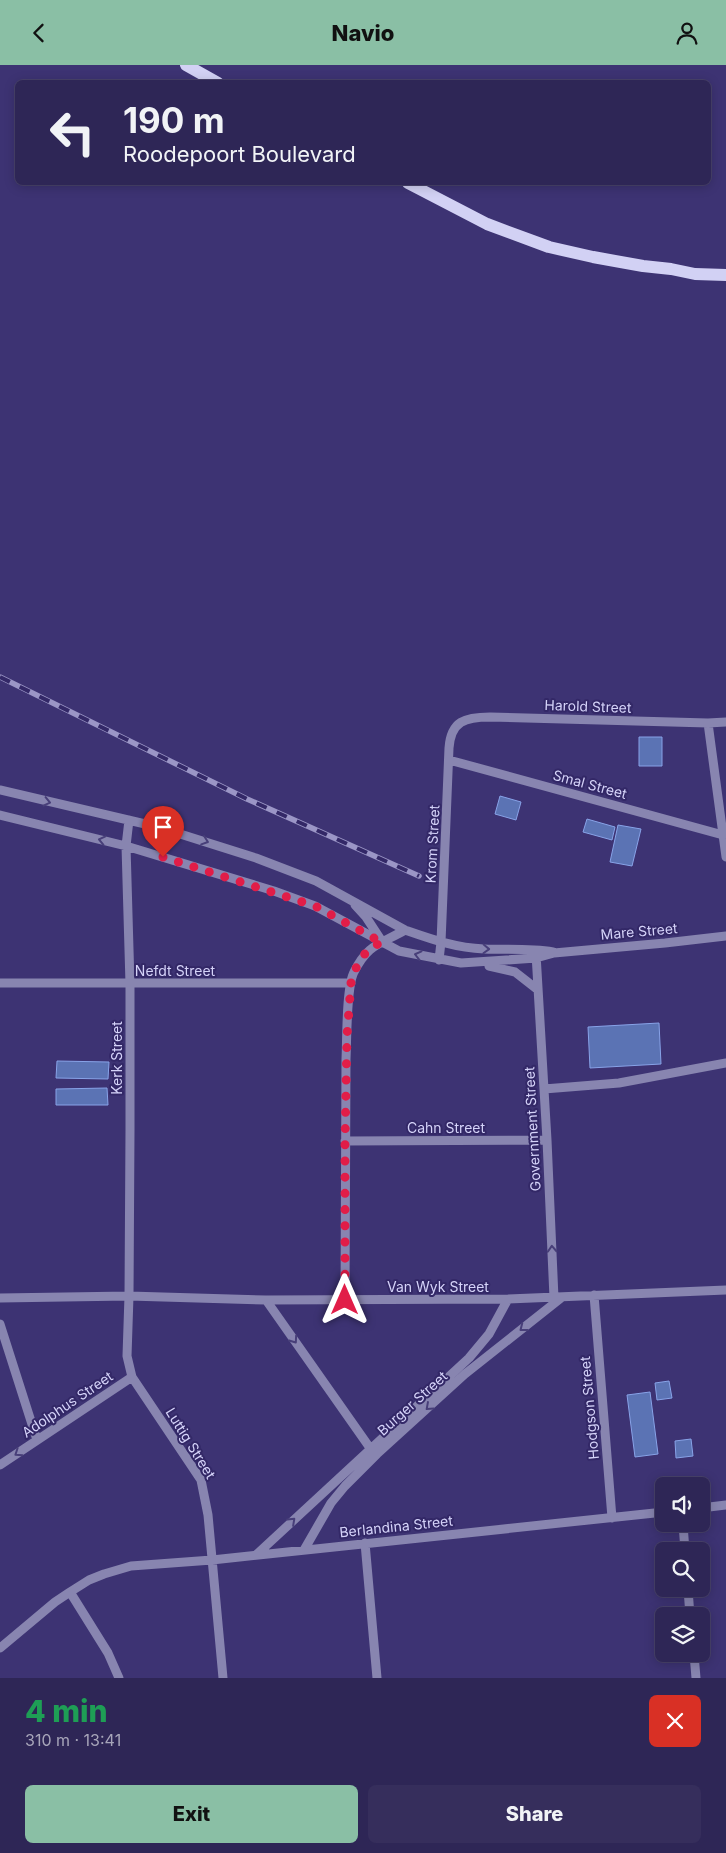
<!DOCTYPE html>
<meta charset="utf-8">
<style>
:root{--surface:#2e2656;--page:#362e5c;--text:#f1f3f6;--muted:#a7a5b9;--line:#49436c;--accent:#8abfa5}
body{margin:0;font-family:Inter,sans-serif;background:var(--page);color:var(--text);height:100vh;display:flex;flex-direction:column;font-size:19px;white-space:nowrap}
*{box-sizing:border-box;margin:0}
p{font-size:16px;color:var(--muted)}
.icon{flex:none;width:28px;height:28px;fill:none;stroke:currentColor;stroke-width:2;stroke-linecap:round;stroke-linejoin:round}
.map{position:relative;height:1613px;overflow:hidden}
.panel{display:flex;flex-direction:column;background:var(--surface);flex:1}
.panel>*{flex:none}
.top-card{position:absolute;left:15px;top:15px;width:696px;height:105px;border-radius:8px;box-shadow:0 2px 12px #0003,0 0 0 1px var(--line);background:#2e2656;color:var(--text);overflow:hidden}
.tools{position:absolute;left:655px;top:1412px;display:grid;gap:10px}
.tools a{display:grid;place-items:center;width:55px;height:55px;border-radius:8px;background:var(--surface);box-shadow:0 2px 12px #0003,0 0 0 1px var(--line);font-size:25px}
.pin{position:absolute;display:grid;place-items:center;width:42px;height:42px;color:#fff;margin:-51px -21px;border-radius:50% 50% 50% 0;rotate:-45deg;box-shadow:0 0 5px #0007}
.pin .icon{rotate:45deg}
.me{position:absolute;width:55px;margin:-28px;rotate:0deg;stroke-linejoin:round;filter:drop-shadow(0 0 4px #0008)}
.turn{display:flex;align-items:center;gap:18px;height:105px;padding:0 25px;font-size:22px}
.turn .icon{width:65px;height:65px;stroke-width:2.5}
.turn b{display:block;font-size:35px;line-height:42px}
.round{display:grid;place-items:center;flex:none;width:52px;height:52px;border-radius:8px;background:var(--page)}
.overview{display:flex;align-items:center;justify-content:space-between;height:85px;padding:0 25px}
h1{font-size:30px;font-weight:800;line-height:38px;color:#1e9e55}
.action{display:flex;gap:10px;margin-top:auto;padding:10px 25px}
.action a{flex:1;height:58px;border-radius:8px;background:var(--accent);color:#111;font-size:20px;font-weight:800;line-height:58px;text-align:center}
.action a+a{background:var(--page);color:var(--text)}
header{display:flex;justify-content:space-between;align-items:center;height:65px;padding:0 25px;background:var(--accent);color:#111;font-size:22px;font-weight:800}
.map>svg:first-child{display:block}
.building{fill:#5b73b4;stroke:#88a3e8}
.lines{fill:none;stroke-linecap:round;stroke-linejoin:round}
.minor{stroke:#8885b0;stroke-width:9}
.major{stroke:#d2d1f4;stroke-width:12}
.rail-casing{stroke:#9b96c6;stroke-width:5.5}
.rail{stroke:#332867;stroke-width:4;stroke-dasharray:11;stroke-linecap:butt}
.oneway{stroke:#483f79}
.route{stroke:#e11d48;stroke-width:9;stroke-dasharray:0 16.2}
.labels{text-anchor:middle;dominant-baseline:central;stroke-width:4;stroke-linejoin:round;paint-order:stroke}
.street-label{font-size:14px;fill:#d5d3f9;stroke:#332867}
</style>
<header><svg class="icon" aria-label="back" viewBox="0 0 24 24"><path d="M15 5l-7 7 7 7"/></svg>Navio<svg class="icon" aria-label="person" viewBox="0 0 24 24"><circle cx="12" cy="8" r="4"/><path d="M4 21q1-7 8-7t8 7"/></svg></header>
<div class="map">
<svg width="726" height="1613" viewBox="0 0 726 1613">
<rect width="100%" height="100%" fill="#3d3373"/>
<path class="building" d="M639,672h23v29h-23z
M500,731l21,6 -5,18 -21,-6z
M587,754l28,8 -3,13 -29,-8z
M618,760l23,4 -9,37 -22,-4z
M659,958l2,41 -71,4 -2,-41z
M57,996l52,1 -1,17 -52,-1z
M107,1023l1,17h-52v-16z
M669,1316l3,17 -15,2 -2,-17z
M650,1327l8,62 -23,3 -8,-62z
M691,1374l2,17 -17,2 -1,-17z"/>
<g class="lines">
<path class="minor" d="M708,658l18,134
M449,695l274,75
M0,725l158,37 98,31 60,23 89,49c26,9 51,18 79,19 23,1 46,-1 69,3
M0,750l126,31 148,45 41,15 84,45 62,12 75,-5 18,-5 111,-10 61,-7
M129,755l-3,26 4,138v146l-1,166 -2,60 5,21 69,103 7,35 15,163
M355,840l11,12 17,26
M536,889l11,186 7,158
M439,895l2,-18 8,-194c2,-27 16,-31 41,-31l218,6 18,-1
M489,901l26,6 23,18
M0,918h351
M544,1024l75,-6 107,-20
M345,1076l202,-1
M594,1230l18,223
M0,1233l129,-2 137,4 242,-1 218,-9
M266,1235l104,148
M345,1235c0,-80 0,-160 1,-241 1,-18 0,-72 8,-87 14,-28 25,-27 51,-42
M0,1259l37,116
M0,1400l132,-88
M701,1443l25,-3
M683,1459l2,27
M365,1478l12,135
M304,1485l27,-47 14,-17 32,-32 88,-80 96,-76
M256,1490l213,-197 20,-24 19,-35
M688,1524l2,27
M70,1527l38,61 11,25
M0,1583l55,-46 15,-10 19,-12 15,-6 27,-8 81,-6 452,-48
M694,1589l2,24"/>
<path class="major" d="M186,0l32,18
M408,118l79,41 62,23 44,10 50,9 28,3 24,5 31,1"/>
<defs>
<path id="rail" d="M0,612l247,122 172,77"/>
</defs>
<use href="#rail" class="rail-casing"/>
<use href="#rail" class="rail"/>
</g>
<defs><path id="oneway-chevron" d="M-2-3.5L2.5 0L-2 3.5" fill="none" stroke-width="1.6" stroke-linecap="round" stroke-linejoin="round" transform="scale(1.25)"/></defs>
<g class="oneway">
<use href="#oneway-chevron" transform="translate(47 737) rotate(13)"/>
<use href="#oneway-chevron" transform="translate(102 775) rotate(-167)"/>
<use href="#oneway-chevron" transform="translate(205 776) rotate(19)"/>
<use href="#oneway-chevron" transform="translate(486 884) rotate(2)"/>
<use href="#oneway-chevron" transform="translate(418 890) rotate(-166)"/>
<use href="#oneway-chevron" transform="translate(552 1184) rotate(-93)"/>
<use href="#oneway-chevron" transform="translate(523 1263) rotate(142)"/>
<use href="#oneway-chevron" transform="translate(294 1275) rotate(55)"/>
<use href="#oneway-chevron" transform="translate(429 1342) rotate(138)"/>
<use href="#oneway-chevron" transform="translate(18 1388) rotate(146)"/>
<use href="#oneway-chevron" transform="translate(292 1456) rotate(-43)"/>
</g>
<g class="lines">
<path class="route" d="M163,792l152,49 68,37 -8,2 -9,7 -13,21 -2,10 -4,53 -2,105v159"/>
</g>
<g class="labels">
<g class="street-label">
<text transform="translate(588 641) rotate(2)">Harold Street</text>
<text transform="translate(590 719) rotate(15)">Smal Street</text>
<text transform="translate(432 779) rotate(-87)">Krom Street</text>
<text transform="translate(639 866) rotate(-5)">Mare Street</text>
<text x="175" y="905">Nefdt Street</text>
<text transform="translate(116 993) rotate(-90)">Kerk Street</text>
<text x="446" y="1062">Cahn Street</text>
<text transform="translate(532 1064) rotate(-93)">Government Street</text>
<text x="438" y="1221">Van Wyk Street</text>
<text transform="translate(412 1338) rotate(-42)">Burger Street</text>
<text transform="translate(67 1339) rotate(-34)">Adolphus Street</text>
<text transform="translate(589 1343) rotate(-95)">Hodgson Street</text>
<text transform="translate(191 1378) rotate(58)">Luttig Street</text>
<text transform="translate(396 1461) rotate(-6)">Berlandina Street</text>
</g>
</g>
</svg>
<div class="tools">
<a><svg class="icon" aria-label="sound" viewBox="0 0 24 24"><path d="M4 9h4l5-4v14l-5-4H4zM17 9q2 3 0 6"/></svg></a>
<a><svg class="icon" aria-label="search" viewBox="0 0 24 24"><circle cx="10" cy="10" r="6"/><path d="M15 15l6 6"/></svg></a>
<a><svg class="icon" aria-label="layers" viewBox="0 0 24 24"><path d="M12 4l9 5-9 5-9-5zM3 14l9 5 9-5"/></svg></a>
</div>
<div class="pin" style="left:163px;top:792px;background:#d93025"><svg class="icon" aria-label="arrive" viewBox="0 0 24 24"><path d="M6 21V4h12l-3 4 3 4H6"/></svg></div>
<svg class="me" style="left:345px;top:1235px" viewBox="-20 -20 40 40"><path d="M0-17L14 15 0 8-14 15z" fill="#e11d48" stroke="#fff" stroke-width="4"/></svg>
<div class="top-card">
<div class="turn"><svg class="icon" aria-label="left" viewBox="0 0 24 24"><path d="M17 20v-9H6M10 6l-5 5 5 5"/></svg><div><b>190 m</b>Roodepoort Boulevard</div></div>
</div>
</div>
<section class="panel">
<div class="overview"><div><h1>4 min</h1><p>310 m · 13:41</p></div><a class="round" style="background:#d93025;color:#fff"><svg class="icon" aria-label="close" viewBox="0 0 24 24"><path d="M6 6l12 12M18 6L6 18"/></svg></a></div>
<div class="action"><a>Exit</a><a>Share</a></div>
</section>
